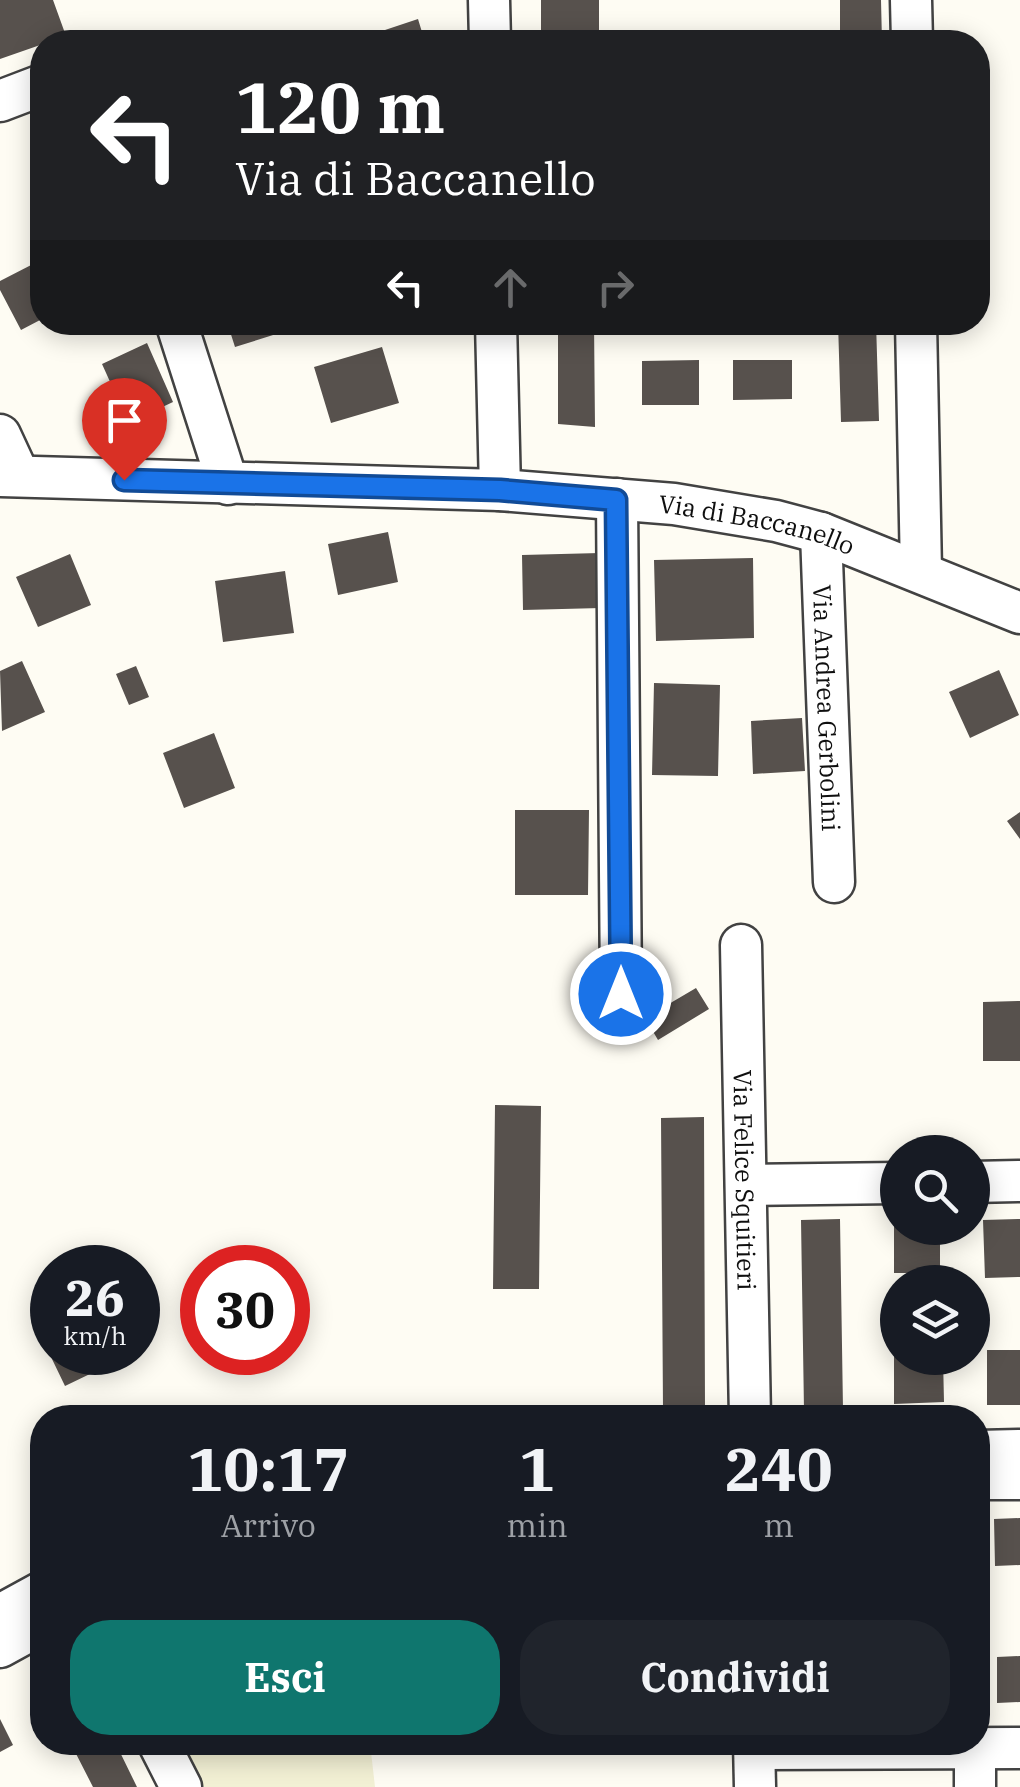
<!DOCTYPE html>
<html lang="it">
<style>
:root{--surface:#171b24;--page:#20242c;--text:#f1f3f6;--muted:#9ea1a6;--accent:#0f766e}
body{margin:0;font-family:"IBM Plex Serif",serif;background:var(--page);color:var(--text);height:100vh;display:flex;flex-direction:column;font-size:38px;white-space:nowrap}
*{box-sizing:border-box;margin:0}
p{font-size:32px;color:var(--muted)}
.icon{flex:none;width:55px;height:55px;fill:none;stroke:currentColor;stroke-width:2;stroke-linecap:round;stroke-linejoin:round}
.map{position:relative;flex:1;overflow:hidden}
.panel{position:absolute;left:30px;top:1405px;width:960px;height:350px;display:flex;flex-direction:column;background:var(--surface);border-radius:40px;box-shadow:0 5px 25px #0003}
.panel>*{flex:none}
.guide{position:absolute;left:30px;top:30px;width:960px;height:305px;border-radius:40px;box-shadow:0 5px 25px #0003;background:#202124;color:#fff;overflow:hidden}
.fabs{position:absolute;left:880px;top:1135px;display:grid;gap:20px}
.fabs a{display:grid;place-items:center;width:110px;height:110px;border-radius:50%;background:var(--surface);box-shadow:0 5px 25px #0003;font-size:50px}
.speed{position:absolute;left:30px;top:1245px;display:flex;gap:20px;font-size:50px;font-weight:700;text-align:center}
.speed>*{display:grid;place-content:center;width:130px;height:130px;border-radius:50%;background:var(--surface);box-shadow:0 5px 25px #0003;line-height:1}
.speed small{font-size:25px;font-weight:400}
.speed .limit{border:15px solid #d22;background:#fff;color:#111}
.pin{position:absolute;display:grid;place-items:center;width:85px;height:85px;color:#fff;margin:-102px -42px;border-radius:50% 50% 50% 0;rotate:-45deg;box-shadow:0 0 10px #0007}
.pin .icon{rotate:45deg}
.me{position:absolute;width:110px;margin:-55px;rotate:0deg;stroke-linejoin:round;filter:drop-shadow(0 0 8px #0008)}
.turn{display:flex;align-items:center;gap:35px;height:210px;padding:0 40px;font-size:45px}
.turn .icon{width:130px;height:130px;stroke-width:2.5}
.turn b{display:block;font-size:70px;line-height:85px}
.lanes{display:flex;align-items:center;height:95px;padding:0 40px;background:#0003;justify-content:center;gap:50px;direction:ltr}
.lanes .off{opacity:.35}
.eta{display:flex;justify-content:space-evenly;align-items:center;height:170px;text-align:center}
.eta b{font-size:60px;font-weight:700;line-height:70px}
.primary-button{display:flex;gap:20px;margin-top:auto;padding:20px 40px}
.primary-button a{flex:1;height:115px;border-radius:40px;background:var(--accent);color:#fff;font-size:40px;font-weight:700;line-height:115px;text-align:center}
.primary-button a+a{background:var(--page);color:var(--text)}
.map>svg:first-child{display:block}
.farmland{fill:#f2f0d4}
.building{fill:#57514d}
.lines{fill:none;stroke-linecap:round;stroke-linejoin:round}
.minor-casing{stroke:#424242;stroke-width:45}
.minor{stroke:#fff;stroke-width:40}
.route-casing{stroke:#114b97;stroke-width:25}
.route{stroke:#1a73e8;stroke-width:18}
.labels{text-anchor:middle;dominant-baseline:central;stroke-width:10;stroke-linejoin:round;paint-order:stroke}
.street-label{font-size:25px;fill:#0f0f0f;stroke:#fff}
</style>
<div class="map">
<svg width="1020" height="1787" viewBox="0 0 1020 1787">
<rect width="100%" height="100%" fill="#fefcf3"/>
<path class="farmland" d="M182,1743h188l5,44h-171z"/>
<path class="building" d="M0,0h53l13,36 -66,23z
M541,0h58v42h-58z
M840,0h41l1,42h-42z
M418,19l7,23h-60l-1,-5z
M37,262l5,10v47l-21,11 -21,-40v-9z
M227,322h60l2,8 -54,17z
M558,322h36l1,105 -37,-3z
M838,322h38l3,99 -38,1z
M147,343l26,59 -32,15 -12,-28 -13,6 -14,-31z
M382,347l17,56 -68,20 -17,-56z
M699,360v45h-57v-44z
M733,360h59v39l-59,1z
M388,532l10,50 -60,13 -10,-51z
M600,553l1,55 -78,2 -1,-55z
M70,554l21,51 -53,22 -22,-50z
M753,558l1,80 -98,3 -2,-81z
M285,571l9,62 -71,9 -8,-61z
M22,661l23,51 -43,19 -2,-60z
M136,666l13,31 -20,8 -13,-31z
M999,670l20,45 -49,23 -21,-46z
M654,683l66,2 -2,91 -66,-1z
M802,718l3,53 -52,3 -2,-53z
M214,733l21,55 -51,20 -21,-55z
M515,810h74l-1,85h-73z
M1020,812v27l-13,-18z
M696,988l13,21 -51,31 -13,-22z
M1020,1001v60h-37v-59z
M495,1105l46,1 -2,183h-46z
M704,1117l1,292h-42l-2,-291z
M840,1219l3,190 -39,1 -3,-190z
M894,1219h4v9h42v45h-46z
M1020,1219v58l-35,1 -2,-58z
M52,1326v26h66l3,7 -56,27 -26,-54z
M987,1350h33v55h-33z
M894,1355l49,3 1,44 -50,2z
M1020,1518v47l-25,1 -1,-47z
M1020,1656v46l-23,1v-46z
M42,1658v29l-11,-23z
M0,1719l13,26 -13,7z
M70,1742h45l22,45h-44z"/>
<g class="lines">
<defs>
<g id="minor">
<path d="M489,0l1,42"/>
<path d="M911,0l1,42"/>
<path d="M0,101l42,-16"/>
<path d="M176,322l52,162"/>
<path d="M496,322l4,168"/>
<path d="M916,322l5,249"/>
<path d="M0,435l19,41"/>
<path id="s1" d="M0,476l500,14 174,14 102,17 45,12 199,80"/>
<path d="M617,499l4,495"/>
<path id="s2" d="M821,533l13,349"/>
<path id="s3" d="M741,945l9,473"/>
<path d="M972,1182l48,-1"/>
<path d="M746,1185l152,-2"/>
<path d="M978,1451l42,-1"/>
<path d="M978,1479h42"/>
<path d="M0,1615l42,-23"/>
<path d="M0,1647l42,-23"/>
<path d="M158,1742l23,45"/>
<path d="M754,1742l1,45"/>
<path d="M975,1748v39"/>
<path d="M755,1749l265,-1"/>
</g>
</defs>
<use href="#minor" class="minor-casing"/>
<use href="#minor" class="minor"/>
</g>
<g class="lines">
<defs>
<path id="route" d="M124,480l376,10 116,10 5,494"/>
</defs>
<use href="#route" class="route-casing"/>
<use href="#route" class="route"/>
</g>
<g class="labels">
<g class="street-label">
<text stroke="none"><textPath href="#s1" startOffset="760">Via di Baccanello</textPath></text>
<text stroke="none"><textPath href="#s2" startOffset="175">Via Andrea Gerbolini</textPath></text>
<text stroke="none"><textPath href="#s3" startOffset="235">Via Felice Squitieri</textPath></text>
</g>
</g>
</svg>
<div class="fabs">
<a><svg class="icon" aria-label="search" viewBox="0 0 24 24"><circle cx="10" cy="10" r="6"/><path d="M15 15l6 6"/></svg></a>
<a><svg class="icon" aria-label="layers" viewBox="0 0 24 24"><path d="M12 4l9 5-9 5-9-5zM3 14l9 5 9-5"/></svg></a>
</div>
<div class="speed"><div>26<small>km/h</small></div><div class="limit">30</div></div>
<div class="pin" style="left:124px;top:480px;background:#d93025"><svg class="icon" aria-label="arrive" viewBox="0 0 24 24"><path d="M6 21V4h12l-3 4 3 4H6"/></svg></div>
<svg class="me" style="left:621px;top:994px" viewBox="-20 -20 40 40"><circle r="17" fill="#1a73e8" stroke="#fff" stroke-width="3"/><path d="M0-11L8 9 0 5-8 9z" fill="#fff"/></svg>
<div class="guide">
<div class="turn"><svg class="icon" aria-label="left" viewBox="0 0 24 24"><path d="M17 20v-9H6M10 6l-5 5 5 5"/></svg><div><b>120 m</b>Via di Baccanello</div></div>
<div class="lanes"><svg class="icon" aria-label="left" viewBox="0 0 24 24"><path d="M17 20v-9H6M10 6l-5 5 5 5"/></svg><svg class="icon off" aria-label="ahead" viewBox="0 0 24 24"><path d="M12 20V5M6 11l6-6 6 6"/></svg><svg class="icon off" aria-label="right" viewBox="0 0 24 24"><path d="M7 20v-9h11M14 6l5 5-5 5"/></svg></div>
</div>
<section class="panel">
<div class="eta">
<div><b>10:17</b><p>Arrivo</p></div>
<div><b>1</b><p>min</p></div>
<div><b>240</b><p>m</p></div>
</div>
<div class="primary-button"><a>Esci</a><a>Condividi</a></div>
</section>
</div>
